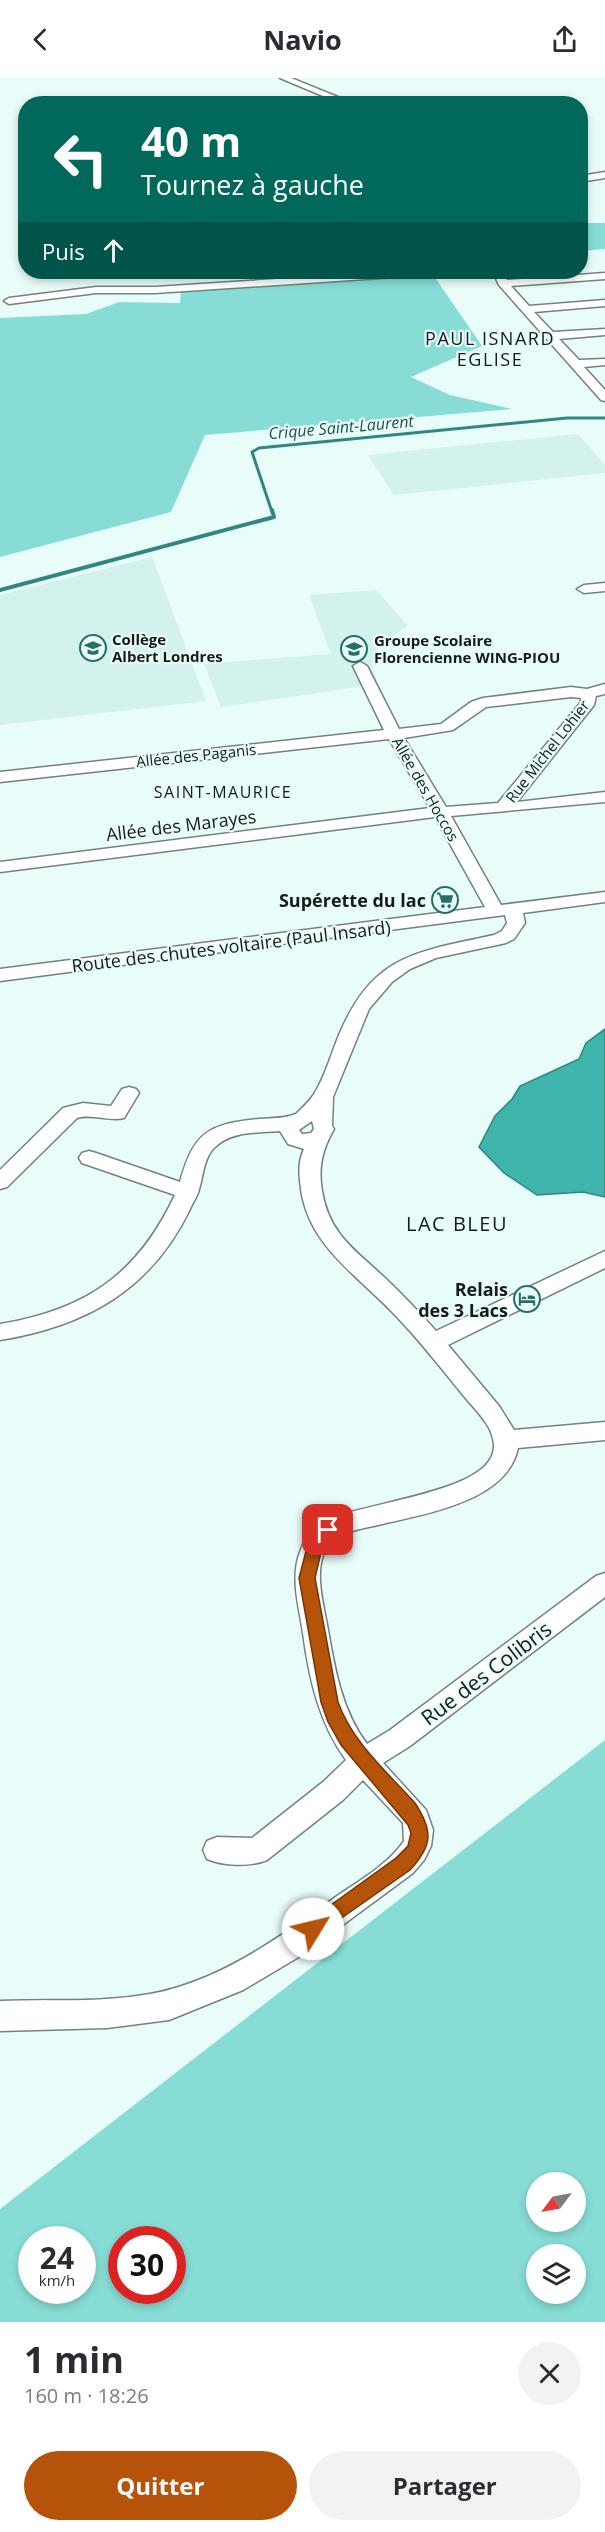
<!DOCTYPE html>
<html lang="fr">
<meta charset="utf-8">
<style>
:root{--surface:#fff;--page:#f2f2f3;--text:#2b2b33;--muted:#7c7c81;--accent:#b45309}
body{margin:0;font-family:"Open Sans",sans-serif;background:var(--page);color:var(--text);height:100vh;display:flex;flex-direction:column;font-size:22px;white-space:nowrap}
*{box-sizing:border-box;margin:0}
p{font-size:20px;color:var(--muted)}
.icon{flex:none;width:33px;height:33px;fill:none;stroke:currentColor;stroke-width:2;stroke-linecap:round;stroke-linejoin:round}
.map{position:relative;height:2244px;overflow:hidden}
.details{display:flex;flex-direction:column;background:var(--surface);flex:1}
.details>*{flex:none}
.banner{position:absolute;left:18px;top:18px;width:570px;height:183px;border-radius:24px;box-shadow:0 3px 9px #0003;background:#00695c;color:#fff;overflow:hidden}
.needle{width:39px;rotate:238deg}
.controls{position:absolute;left:526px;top:2094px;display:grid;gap:12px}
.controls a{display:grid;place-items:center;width:60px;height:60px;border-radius:50%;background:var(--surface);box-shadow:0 3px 9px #0003;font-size:30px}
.speed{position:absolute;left:18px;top:2148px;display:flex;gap:12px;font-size:30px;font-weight:700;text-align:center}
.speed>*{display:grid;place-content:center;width:78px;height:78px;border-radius:50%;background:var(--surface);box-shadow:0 3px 9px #0003;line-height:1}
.speed small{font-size:15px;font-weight:400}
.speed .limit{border:9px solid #d22;background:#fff;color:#111}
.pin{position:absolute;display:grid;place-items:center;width:51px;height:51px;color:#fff;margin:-26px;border-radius:12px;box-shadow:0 3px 9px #0006}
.me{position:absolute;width:66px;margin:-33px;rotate:54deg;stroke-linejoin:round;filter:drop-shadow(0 0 4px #0008)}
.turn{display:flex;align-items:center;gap:21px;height:126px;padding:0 24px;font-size:27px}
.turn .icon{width:78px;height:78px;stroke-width:2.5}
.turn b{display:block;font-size:42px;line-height:51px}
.then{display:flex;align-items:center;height:57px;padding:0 24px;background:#0003;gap:12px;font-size:22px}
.round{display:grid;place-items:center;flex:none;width:63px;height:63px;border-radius:32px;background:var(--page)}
.summary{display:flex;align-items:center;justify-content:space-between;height:102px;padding:0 24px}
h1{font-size:36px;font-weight:700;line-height:45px}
.button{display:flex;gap:12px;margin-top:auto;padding:12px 24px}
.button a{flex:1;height:69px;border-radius:36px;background:var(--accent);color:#fff;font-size:24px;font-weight:700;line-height:69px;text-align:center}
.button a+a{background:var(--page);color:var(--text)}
header{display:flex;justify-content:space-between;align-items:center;height:78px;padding:0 24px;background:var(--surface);font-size:27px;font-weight:700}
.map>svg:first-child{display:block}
.built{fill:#d3f1ed}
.green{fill:#87ddd5;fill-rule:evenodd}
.water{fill:#3eb4ab;stroke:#318680;stroke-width:1.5}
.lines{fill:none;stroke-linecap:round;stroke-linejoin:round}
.stream-far1{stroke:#318680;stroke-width:3}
.stream{stroke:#318680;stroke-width:4}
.minor-casing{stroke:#718381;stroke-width:3}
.minor{fill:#fff;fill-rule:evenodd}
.route{fill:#b45309;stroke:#753606;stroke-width:1.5}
.labels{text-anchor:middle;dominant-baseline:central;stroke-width:4.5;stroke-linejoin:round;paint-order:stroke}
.far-poi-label{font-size:15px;font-weight:bold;fill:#141b1a;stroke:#e8fcf9;text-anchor:start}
.far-street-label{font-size:15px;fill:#141b1a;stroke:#e8fcf9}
.far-water-label{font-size:16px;font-style:italic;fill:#1f514c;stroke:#e8fcf9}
.far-neighbourhood-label{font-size:16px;letter-spacing:1.5px;fill:#141b1a;stroke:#e8fcf9}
.far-quarter-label{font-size:18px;letter-spacing:1.5px;fill:#141b1a;stroke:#e8fcf9}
.street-label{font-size:18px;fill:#141b1a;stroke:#e8fcf9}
.poi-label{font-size:18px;font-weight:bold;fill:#141b1a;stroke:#e8fcf9;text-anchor:end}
.neighbourhood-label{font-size:20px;letter-spacing:1.5px;fill:#141b1a;stroke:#e8fcf9}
.near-street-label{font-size:21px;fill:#141b1a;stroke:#e8fcf9}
</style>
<header><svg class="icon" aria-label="back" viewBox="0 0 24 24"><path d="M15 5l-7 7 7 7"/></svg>Navio<svg class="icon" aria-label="share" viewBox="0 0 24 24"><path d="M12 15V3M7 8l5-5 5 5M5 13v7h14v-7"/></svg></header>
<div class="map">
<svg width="605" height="2244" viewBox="0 0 605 2244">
<rect width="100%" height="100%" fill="#e8fcf9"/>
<path class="built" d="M578,356l27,31v8l-211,22 -26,-40z
M152,479l54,144 -206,24v-130z
M376,512l32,36 -27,17 -10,20 7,21 -157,23 -17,-43 127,-10 -22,-59z"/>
<path class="green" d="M580,145h25v26l-24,2z
M432,195l50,73 -71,31 39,18 62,14 -307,26 -34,77 -171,45v-239l86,-4 33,-12 61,1 1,-12z
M605,1662v582h-605v-113zM576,2104v40h-39v-40zM32,2162h50v50h-50zM122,2162h50v50h-50zM576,2176v40h-39v-40z"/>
<path class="water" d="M605,951v168l-22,-5 -46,3 -33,-22 -25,-26 16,-31 17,-17 8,-13 59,-27 7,-16z"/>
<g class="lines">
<path class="stream-far1" d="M272,434l-20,-60 7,-4 308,-30h38"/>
<path class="stream" d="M0,512l274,-73 -2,-7"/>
<defs>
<path id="minor" d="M280,0h11l64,26h-13z
M605,94v6l-25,4v-6z
M386,194h44l-5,3 -270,18h-59l-87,11 -5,-3 5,-3 87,-11h59z
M493,194h10l4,8 98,-7v6l-94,7 18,20 76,-6v6l-71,6 19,20 52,-3v6l-46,4 20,21 26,-1v6l-21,2 21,23v11l-4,-1 -102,-115z
M605,505v8l-21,2 -7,-4 7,-4z
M360,584l7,4 32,63 42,-5 30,-22 12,-4 88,-11 16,2 18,-5v10l-9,2 -2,9 -77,97 88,-10v10l-154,14 50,89 104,-13v10l-82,11 2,10 -11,16 -8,4 -70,15 -26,11 -18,13 -23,27 -36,88 -1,29 2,3c-12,21 -16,38 -12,62 7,43 33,59 63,87 18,17 35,35 51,53l169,-80v17l-157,77 51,61 15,24 91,-8v18l-87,8c-11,54 -95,66 -140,77 -17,4 -42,7 -52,24 -13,23 -2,56 2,81 7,40 14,81 39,114l23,-14 206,-154 9,-3v24l-195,149 -27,17 43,47 7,20 -2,16 -7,14 -11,13 -111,82 -59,35 -74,30 -62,8 -107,3v-30c50,-2 101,2 150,-7 67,-12 126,-54 180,-93 25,-18 57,-35 74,-60l-1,-18 -40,-43 -20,20 -76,60c-17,7 -43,6 -60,-1l-4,-9 4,-9 10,-4 35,1 71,-56 23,-22c-27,-37 -37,-82 -43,-127 -4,-27 -13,-55 -3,-81 3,-9 8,-19 17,-26 33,-25 179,-30 177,-81 -1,-20 -19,-35 -31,-50 -22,-27 -43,-54 -67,-79 -37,-40 -87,-69 -95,-127 -2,-15 -3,-27 3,-40l-16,-5 -8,-13c-22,2 -49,0 -65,16 -12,11 -12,32 -17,46 -2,5 -6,11 -8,16 -39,81 -104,117 -190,131v-16c86,-14 138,-50 175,-129l-93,-32 -3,-5 3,-5 7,-2 7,2 84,29c14,-50 28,-58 79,-63 12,-1 25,0 37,-5 6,-6 14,-13 18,-20 11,-17 17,-40 25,-59 34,-81 78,-83 155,-100l8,-4 5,-8 -2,-8 -505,66v-12l485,-62 -50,-90 -435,55v-10l430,-54 -41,-69 -389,43v-10l384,-42 -31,-64zM571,619l10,1v4l-83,101 -52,4 -42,-69 49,-8 33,-23zM312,1043l2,8 -3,4 -9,1 -3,-4z
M129,1009l7,2 3,4 -15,25c-15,4 -32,-5 -47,0l-70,69 -7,2v-19l63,-62 20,-5 28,3 11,-17z"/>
</defs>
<use href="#minor" class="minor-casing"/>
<use href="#minor" class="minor"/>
</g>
<path class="route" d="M328,1445l6,2 2,5 -13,14 -8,34 23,124c14,40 49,70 77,101 19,29 17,43 -5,67l-97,68 -7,-3 -3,-6 3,-6 90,-65 12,-12 3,-13 -3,-8 -67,-80 -13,-23 -7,-20 -22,-124 11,-42z"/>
<defs>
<symbol id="school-ring" viewBox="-11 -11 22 22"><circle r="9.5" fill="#e8fcf9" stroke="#256e69" stroke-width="1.5"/><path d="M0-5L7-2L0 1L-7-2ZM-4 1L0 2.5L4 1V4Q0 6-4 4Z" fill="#256e69"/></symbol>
<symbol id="supermarket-ring" viewBox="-11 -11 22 22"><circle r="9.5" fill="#e8fcf9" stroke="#256e69" stroke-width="1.5"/><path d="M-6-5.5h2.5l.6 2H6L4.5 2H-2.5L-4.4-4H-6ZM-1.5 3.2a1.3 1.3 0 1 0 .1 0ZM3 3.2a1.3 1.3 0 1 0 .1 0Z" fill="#256e69"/></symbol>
<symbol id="hotel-ring" viewBox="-11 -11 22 22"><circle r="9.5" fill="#e8fcf9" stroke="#256e69" stroke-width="1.5"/><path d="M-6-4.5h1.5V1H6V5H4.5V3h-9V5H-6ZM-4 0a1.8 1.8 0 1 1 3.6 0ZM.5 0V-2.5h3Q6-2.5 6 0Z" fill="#256e69"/></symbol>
</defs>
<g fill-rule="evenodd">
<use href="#school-ring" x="78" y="555" width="30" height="30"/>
<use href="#school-ring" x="339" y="556" width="30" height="30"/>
<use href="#supermarket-ring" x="430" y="807" width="30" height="30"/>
<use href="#hotel-ring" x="512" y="1206" width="30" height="30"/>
</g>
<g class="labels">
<g class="far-poi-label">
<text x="112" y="561">Collège<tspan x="112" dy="17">Albert Londres</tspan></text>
<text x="374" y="562">Groupe Scolaire<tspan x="374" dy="17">Florencienne WING-PIOU</tspan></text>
</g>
<g class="far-street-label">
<text transform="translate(547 673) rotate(-52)">Rue Michel Lohier</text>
<text transform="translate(196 677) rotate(-6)">Allée des Paganis</text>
<text transform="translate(426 711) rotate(60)">Allée des Hoccos</text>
</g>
<g class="far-water-label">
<text transform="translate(341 349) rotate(-5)">Crique Saint-Laurent</text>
</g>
<g class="far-neighbourhood-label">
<text x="223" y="714">SAINT-MAURICE</text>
</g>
<g class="far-quarter-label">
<text x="490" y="260">PAUL ISNARD<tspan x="490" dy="21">EGLISE</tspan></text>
</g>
<g class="street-label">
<text transform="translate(181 747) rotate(-7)">Allée des Marayes</text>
<text transform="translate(231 868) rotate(-7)">Route des chutes voltaire (Paul Insard)</text>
</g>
<g class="poi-label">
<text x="426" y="822">Supérette du lac</text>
<text x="508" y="1211">Relais<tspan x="508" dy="21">des 3 Lacs</tspan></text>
</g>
<g class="neighbourhood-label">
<text x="457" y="1145">LAC BLEU</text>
</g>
<g class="near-street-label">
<text transform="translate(486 1595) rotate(-37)">Rue des Colibris</text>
</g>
</g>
</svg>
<div class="controls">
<a><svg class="needle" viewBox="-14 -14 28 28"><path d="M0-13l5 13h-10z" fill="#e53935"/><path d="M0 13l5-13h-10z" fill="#7c7c81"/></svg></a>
<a><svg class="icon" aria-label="layers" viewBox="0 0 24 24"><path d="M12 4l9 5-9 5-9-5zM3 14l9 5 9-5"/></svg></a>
</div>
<div class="speed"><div>24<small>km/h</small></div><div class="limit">30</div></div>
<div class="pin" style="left:328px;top:1452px;background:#d93025"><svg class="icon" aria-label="arrive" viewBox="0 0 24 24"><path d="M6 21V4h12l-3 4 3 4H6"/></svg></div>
<svg class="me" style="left:313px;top:1851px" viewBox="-20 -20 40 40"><circle r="19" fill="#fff"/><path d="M0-13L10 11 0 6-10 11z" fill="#b45309"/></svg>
<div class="banner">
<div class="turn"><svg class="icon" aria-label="left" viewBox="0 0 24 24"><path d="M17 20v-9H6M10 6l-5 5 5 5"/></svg><div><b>40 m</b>Tournez à gauche</div></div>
<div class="then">Puis<svg class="icon" aria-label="ahead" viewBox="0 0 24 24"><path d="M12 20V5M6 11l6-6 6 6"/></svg></div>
</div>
</div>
<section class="details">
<div class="summary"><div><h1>1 min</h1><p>160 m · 18:26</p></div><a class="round"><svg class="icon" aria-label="close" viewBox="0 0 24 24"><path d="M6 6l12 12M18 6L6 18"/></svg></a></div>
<div class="button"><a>Quitter</a><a>Partager</a></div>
</section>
